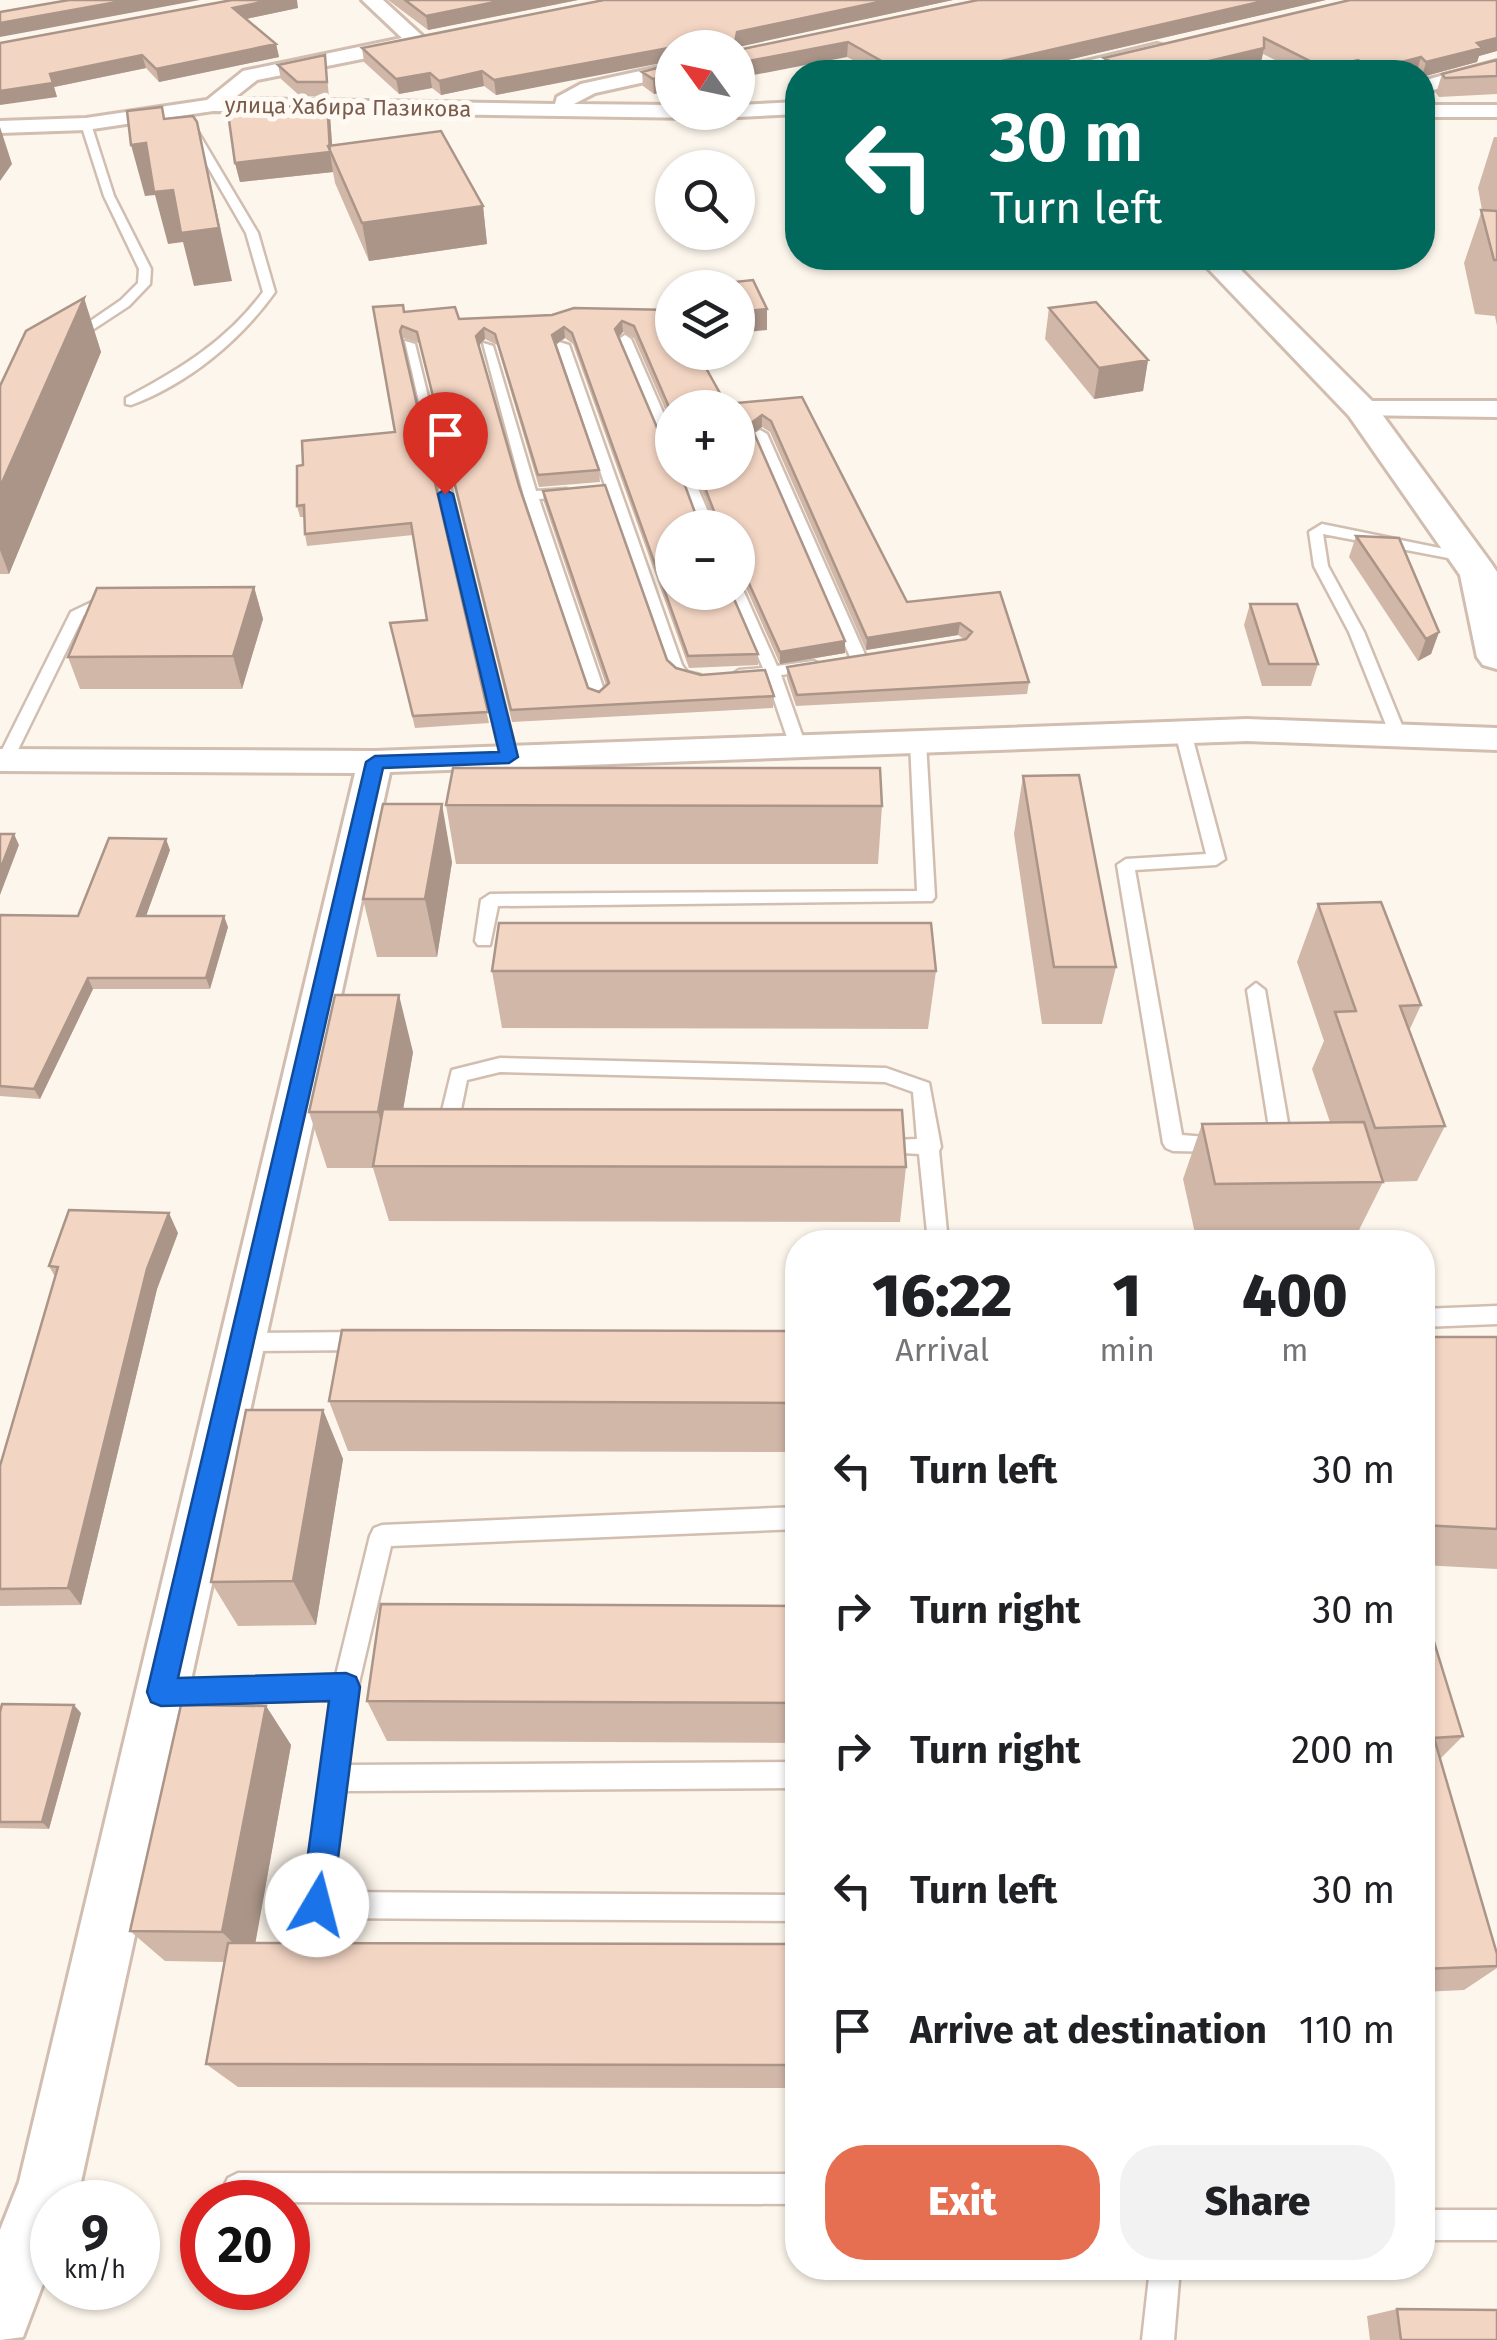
<!DOCTYPE html>
<meta charset="utf-8">
<style>
:root{--surface:#fff;--page:#f2f2f2;--text:#202124;--muted:#757577;--accent:#e76f51}
body{margin:0;font-family:"Fira Sans",sans-serif;background:var(--page);color:var(--text);height:100vh;display:flex;flex-direction:column;font-size:38px;white-space:nowrap}
*{box-sizing:border-box;margin:0}
p{font-size:32px;color:var(--muted)}
.icon{flex:none;width:55px;height:55px;fill:none;stroke:currentColor;stroke-width:2;stroke-linecap:round;stroke-linejoin:round}
.map{position:relative;flex:1;overflow:hidden}
.sheet{position:absolute;left:785px;top:1230px;width:650px;height:1050px;display:flex;flex-direction:column;background:var(--surface);border-radius:40px;box-shadow:0 2px 8px #0004}
.sheet>*{flex:none}
.hud{position:absolute;left:785px;top:60px;width:650px;height:210px;border-radius:40px;box-shadow:0 2px 8px #0004;background:#00695c;color:#fff;overflow:hidden}
.needle{width:65px;rotate:303deg}
.buttons{position:absolute;left:655px;top:30px;display:grid;gap:20px}
.buttons a{display:grid;place-items:center;width:100px;height:100px;border-radius:50%;background:var(--surface);box-shadow:0 2px 8px #0004;font-size:50px}
.speed{position:absolute;left:30px;top:2180px;display:flex;gap:20px;font-size:50px;font-weight:700;text-align:center}
.speed>*{display:grid;place-content:center;width:130px;height:130px;border-radius:50%;background:var(--surface);box-shadow:0 2px 8px #0004;line-height:1}
.speed small{font-size:25px;font-weight:400}
.speed .limit{border:15px solid #d22;background:#fff;color:#111}
.pin{position:absolute;display:grid;place-items:center;width:85px;height:85px;color:#fff;margin:-102px -42px;border-radius:50% 50% 50% 0;rotate:-45deg;box-shadow:0 0 10px #0007}
.pin .icon{rotate:45deg}
.me{position:absolute;width:110px;margin:-55px;rotate:8deg;stroke-linejoin:round;filter:drop-shadow(0 0 8px #0008)}
.turn{display:flex;align-items:center;gap:35px;height:210px;padding:0 40px;font-size:45px}
.turn .icon{width:130px;height:130px;stroke-width:2.5}
.turn b{display:block;font-size:70px;line-height:85px}
.eta{display:flex;justify-content:space-evenly;align-items:center;height:170px;text-align:center}
.eta b{font-size:60px;font-weight:800;line-height:70px}
.cta{display:flex;gap:20px;margin-top:auto;padding:20px 40px}
.cta a{flex:1;height:115px;border-radius:40px;background:var(--accent);color:#fff;font-size:40px;font-weight:800;line-height:115px;text-align:center}
.cta a+a{background:var(--page);color:var(--text)}
ul{padding:0;list-style:none}
li{display:flex;align-items:center;gap:30px;height:140px;padding:0 40px}
li div{flex:1}
li b{display:block;font-size:38px}
li em{font-style:normal}
.map>svg:first-child{display:block}
.lines{fill:none;stroke-linecap:round;stroke-linejoin:round}
.service-casing{stroke:#d1beb0;stroke-width:5}
.minor-casing{stroke:#d1beb0;stroke-width:6}
.tertiary-casing{stroke:#d1beb0;stroke-width:6}
.service{fill:#fff;fill-rule:evenodd}
.minor{fill:#fff;fill-rule:evenodd}
.tertiary{fill:#fff;fill-rule:evenodd}
.wall{fill:#d1b7a8;fill-rule:evenodd}
.shaded-wall{fill:#aa9588}
.building{fill:#f3d5c3;stroke:#aa9588;stroke-width:2.5;fill-rule:evenodd}
.route{fill:#1a73e8;stroke:#114b97;stroke-width:2.5}
.labels{text-anchor:middle;dominant-baseline:central;stroke-width:10;stroke-linejoin:round;paint-order:stroke}
.far-street-label{font-size:22px;fill:#7a5c4d;stroke:#fffaf3}
</style>
<div class="map">
<svg width="1497" height="2340" viewBox="0 0 1497 2340">
<rect width="100%" height="100%" fill="#fdf6ec"/>
<g class="lines">
<defs>
<path id="service" d="M86,121l5,3 23,72 37,73 -1,15 -21,22 -58,38 -6,-4 2,-3 54,-37 17,-17 1,-14 -35,-73 -23,-72z
M190,124l5,3 63,106 17,59c-35,49 -87,92 -144,113l-5,-1v-6c53,-28 101,-57 137,-106l-17,-59 -61,-106z
M625,335l6,4 41,94v18l-7,-4 -46,-108z
M405,341l10,3 102,413 -8,5 -8,-5z
M559,342l10,3 113,320 5,7 13,3v6l-23,-3 -10,-12 -110,-321z
M483,343l10,3 43,145 30,-2 7,4 -7,4 -27,2 67,197 -3,3 -5,2 -8,-5 -66,-200z
M760,430l7,4 100,225 -3,3h-10l-3,-3 -98,-225z
M678,472h13l24,56h-14z
M1322,524l147,30 7,4 -7,4 -146,-28 5,32 36,66 42,103 -2,4 -6,1 -8,-5 -41,-103 -35,-66 -5,-34z
M738,588l6,4 33,74 37,-5 8,5 -8,5 -33,4 25,71 -2,4 -6,1 -8,-5 -24,-70 -27,4 -8,-5 8,-5 24,-2 -33,-76h8z
M94,601h20l7,4 -37,10 -71,145 -2,4h-11v-10l71,-142z
M1183,727l8,5 34,127 -9,6 -81,5 47,265 48,4 3,5 -3,5 -7,3 -50,-1 -7,-3 -3,-5 -46,-278 9,-6 80,-5 -31,-122z
M918,737l8,5 9,155 -3,4 -434,5 -8,39h-12l-3,-4 6,-41 9,-6 427,-3 -7,-149z
M1256,983l9,7 27,156 -3,5h-14l-3,-5 -25,-156z
M500,1058l386,10 43,15 12,64 -2,4 9,91h-20l-9,-88 -48,-3 -3,-5 3,-5 46,-2 -4,-47 -28,-10 -385,-10 -33,8 -9,44 5,6 -10,8 -12,-6 -3,-5 14,-57z
M1497,1306v18l-75,3v-18z
M366,1332l8,2 3,7 -3,7 -8,2 -126,1 -8,-2 -3,-7 3,-7 8,-2z
M798,1507v22l-407,17 -33,141 -10,78 450,-3v26l-453,3 -13,101 466,3v26l-481,-3 -10,-3 -3,-10 28,-205 -169,4 -9,-3 -3,-9 3,-9 9,-3 173,-5 34,-139 4,-8 8,-3z
M238,2173l560,1v30l-561,-2 -9,-4 -5,-10 5,-10z
M1422,2210h75v30h-75z
M1150,2268h30l-6,72h-32z"/>
<path id="minor" d="M362,0h21l45,41 -11,7 -160,32 -24,19 322,5 2,-7 24,-13 91,-20v12l-77,17 -21,11 98,1v7h36l-10,6 -485,-7 -127,19 -86,3v-12l86,-3 121,-18 36,-29 159,-33z
M1157,44l7,2v8l-76,18h-33l3,-4z
M1497,61v12l-75,20v-12z
M798,102v12l-60,3 -10,-5h10v-7z
M1422,105h75v12h-75z
M1361,401h136v16l-146,-2 -4,-6z
M1247,719l250,9v22l-250,-9 -857,31 -309,1410 -7,20h-22v58l-29,77 -23,3v-110l19,-48 336,-1409 -355,-2v-22l375,2z"/>
<path id="tertiary" d="M1198,258h31l144,144 118,161 6,9v97l-14,-4 -6,-8 -17,-82 -111,-159z"/>
</defs>
<use href="#service" class="service-casing"/>
<use href="#minor" class="minor-casing"/>
<use href="#tertiary" class="tertiary-casing"/>
<use href="#service" class="service"/>
<use href="#minor" class="minor"/>
<use href="#tertiary" class="tertiary"/>
</g>
<path class="wall" d="M388,0h190l-150,30z
M604,0h349l-216,46 -241,49 -12,-9 -43,9 -9,-7 -33,6 -35,-32 -2,-14z
M1326,0l-310,72h-141l-28,-15 -108,-6z
M1497,0v51l-18,5 -2,6 -55,15v-5l-5,-1 -118,1 -36,-18 -2,8 -41,10h-118l2,-14z
M298,8l-52,11 30,25 3,13 -120,25 -13,-14 -92,19 3,10 -57,-54z
M325,55l4,42 -29,-1 -19,-17 -3,-14z
M1497,60v34l-58,3 -3,-4 6,-19z
M672,64v26l-18,4 -11,-8 -1,-14z
M319,98h8l3,18 2,29 151,61 4,38 -118,17 -34,-78 -2,-11 -93,10 -5,-19 85,-60z
M1494,137h3v189l-2,-10 -20,-2 -11,-51 18,-53 -4,-22z
M84,298l17,54 -92,222h-9v-188z
M373,307l86,12 213,-9 54,94 76,-7 105,205 93,-10 29,90 -2,12 -231,12 -9,-27v-12l177,-28 -6,-4 -92,15 -96,-218 -8,-5 -9,6 92,208v12l-65,11 -33,-74 -9,-6v-56h-66l86,126v11l-69,3 -116,-324 -8,-6 -9,7 43,125 1,12 -61,5 -42,-142 -12,-6 -6,7 40,140 69,202 11,4 7,-7 -62,-183 -1,-11 124,169 9,8 98,28 -1,12 -261,14 -93,-379 -15,-5 -2,3 87,382 -74,5 -22,-93 34,-15 -14,-85 -106,11 -2,-12 -1,-17h-4l-3,-11 6,-41 92,-33zM623,332l11,6 38,87v-17l66,64h-43l18,47 -16,-1 -25,-46 -54,-135z
M1049,308l99,52 -5,31 -49,8 -49,-60z
M1356,536l83,96 -8,22 -13,7 -69,-104z
M254,587l9,32 -21,70h-162l-12,-32z
M1250,604l68,60 -7,22h-49l-18,-61z
M1023,776l93,191 -14,57h-60l-28,-190z
M446,805l436,1 -4,58h-422z
M170,850l-24,66 82,11 -18,62h-117l-53,110 -40,-3v-181l78,1z
M452,862l-15,95h-60l-14,-58z
M1318,904l103,101 -12,26 36,95 -28,55 -34,1 -27,54 -160,2 -13,-59 19,-55 128,-2 -18,-53 12,-28 -27,-79z
M492,971h444l-8,58 -426,-1z
M413,1052l-10,57 503,58 -6,55 -511,-1 -16,-53h-46l-18,-56z
M178,1233l-21,56 -76,316 -81,1v-140l55,-189 -6,-11z
M798,1331v121l-450,-1 -19,-50z
M1422,1337h75v232l-75,-4z
M323,1410l20,49 -27,166 -78,1 -27,-44z
M1422,1603l41,133 -23,23 57,195v14l-33,22 -42,2z
M798,1606v137l-411,-2 -20,-40z
M266,1706l25,39 -36,198 543,1v144l-560,-1 -32,-23 19,-102 -60,-1 -35,-30z
M0,1712l81,1 -32,116 -49,-1z
M1397,2309l100,31h-127l-3,-24z"/>
<path class="shaded-wall" d="M128,0h72l-200,37v-14z
M271,0h26l1,8 -62,13 -3,-13z
M505,0h73l-150,30 -2,-14z
M888,0h65l-219,48 3,-16z
M1268,0h58l-310,72h-62z
M1497,38v13l-18,5 -2,6 -55,15 4,-15 51,-19z
M848,42l-1,15 -109,21v-15z
M276,44l3,13 -120,25 -3,-13z
M674,47l-2,1v13l-176,34 -2,-15z
M1264,48l-3,14 -41,10h-57z
M142,55l4,13 -92,19 3,10 -57,8v-14l50,-17z
M1421,57l-4,14 -42,1 1,-3z
M1358,60l-3,12h-32l1,-4z
M482,71l2,15 -43,9 -2,-14z
M430,73l2,15 -33,6 -3,-15z
M672,75v15l-18,4 -1,-15z
M327,98l3,18 3,40 -3,-6z
M197,122l35,159 -38,5 -11,-44 -15,2 -13,-49 -10,1 -14,-51z
M0,127l12,37 -12,17z
M330,152l3,20 -93,10 -5,-19z
M483,206l4,38 -118,17 -7,-38z
M84,298l17,54 -92,222 -9,-24v-63z
M767,309v21l-29,3v-21z
M622,321l1,11 -7,8 -1,-11z
M564,327l1,11 -12,8 -1,-11z
M484,328l1,11 -8,8 -1,-11z
M1148,360l-5,31 -49,8 5,-31z
M762,415v12l-12,9v-12z
M254,587l9,32 -21,70 -9,-33z
M960,623l-2,12 -92,15 1,-12z
M1439,632l-8,22 -13,7 8,-22z
M845,641v12l-65,11v-12z
M442,804l10,58 -15,95 -12,-58z
M14,834l5,11 -19,50v-25z
M166,839l4,11 -28,77 -5,-11z
M224,916l4,11 -18,62 -4,-11z
M88,978l5,11 -53,110 -6,-10z
M399,995l14,57 -20,116 -15,-56z
M169,1213l9,20 -21,56 -76,316 -13,-17 79,-319z
M323,1410l20,49 -27,166 -23,-44z
M74,1705l7,8 -32,116 -7,-7z
M266,1706l25,39 -39,217 -30,-30z"/>
<path class="building" d="M69,0h59l-128,23v-11z
M232,0h39l-38,8 43,36 -120,25 -14,-14 -92,19 3,9 -53,8v-48z
M405,0h100l-79,16z
M604,0h284l-151,32 -3,16 -60,-1 -180,33 -12,-9 -43,10 -9,-8 -34,6 -34,-31z
M978,0h290l-314,72h-53l-53,-30 -110,21v-13z
M1350,0h147v38l-20,5 5,5 -56,14 -5,-5 -45,12 -18,-9 -34,8 -60,-30v10l-101,24h-32l-27,-14z
M325,55l2,27h-30l-19,-17z
M1497,60v16l-52,2 -3,-4z
M672,64v11l-19,4 -11,-7z
M319,98h8l3,54 -95,11 -7,-50 97,-10z
M162,107l2,12 29,-3 4,6 22,106 -38,5 -8,-43 -19,2 -8,-49 -15,2 -4,-34z
M441,131l42,75 -121,17 -34,-77z
M1481,210l16,1v49h-3z
M753,280l14,29 -29,3v-24h-20l-2,-4z
M84,298l-84,189v-101l26,-55z
M1096,302l52,58 -49,8 -50,-60z
M403,305l1,7 51,-5 4,12 93,-4 22,-7 98,2v42h25l29,52 76,-7 105,205 93,-10 29,90 -232,13 -10,-28 179,-28 6,-7 -12,-9 -93,15 -96,-217 -9,-6 -12,9 95,217 -65,11 -33,-73 -9,-6v-45h-66v64h59l27,62 -70,2 -116,-323 -8,-6 -12,8 47,135 -61,5 -43,-141 -11,-6 -8,8 43,150 69,202 11,4 10,-9 -66,-192 62,-6 62,175 9,8 25,7 64,-5 9,26 -263,14 -94,-378 -15,-6 -2,5 88,381 -75,4 -23,-93 37,-3 -16,-97 -106,11 -1,-29 -7,1v-40l6,-1 -1,-24 93,-9 -22,-125zM622,321l12,5 38,88v-6h66v64h-39l18,47 -20,-1 -17,-46h-8v-31l-11,-4 -46,-108z
M1356,536l43,2 40,94 -13,7z
M254,587l-21,69 -165,1 29,-69z
M1250,604h47l21,60h-49z
M453,768h427l2,38 -436,-1z
M1079,775l37,192h-62l-31,-191z
M383,804h59l-17,95h-62z
M0,834h14l-14,36z
M109,838l57,1 -29,77h87l-18,62h-118l-54,111 -34,-3v-171l78,1z
M1381,902l40,103 -21,1 45,120 -70,2 -40,-116 21,-1 -38,-107z
M499,923h432l5,48h-444z
M335,995h64l-21,117h-69z
M383,1109l519,1 4,57 -533,-1z
M1364,1122l19,60 -168,2 -13,-60z
M69,1210l100,3 -22,56 -79,319 -68,1v-123l58,-199 -9,-1z
M342,1330l456,1v72l-469,-2z
M1422,1337h75v192l-75,-4z
M246,1410h77l-30,171 -82,1z
M1422,1603l41,133 -29,2 63,216v12l-75,3z
M381,1604l417,2v97l-431,-2z
M2,1704l72,1 -32,117h-42v-110z
M181,1705l85,1 -44,226 -92,-1z
M228,1943l570,1v121l-592,-1z
M1422,2049l5,17h-5z
M1397,2309l100,1v30h-96z"/>
<path class="route" d="M445,489l8,5 65,263 -9,6 -126,5 -205,910 168,-5 10,4 4,10 -28,218 -4,11 -11,4 -11,-4 -5,-11 28,-204 -168,5 -10,-4 -4,-10 219,-930 9,-6 124,-4 -61,-258z"/>
<g class="labels">
<g class="far-street-label">
<text transform="translate(348 107) rotate(1)">улица Хабира Пазикова</text>
</g>
</g>
</svg>
<div class="buttons">
<a><svg class="needle" viewBox="-14 -14 28 28"><path d="M0-13l5 13h-10z" fill="#e53935"/><path d="M0 13l5-13h-10z" fill="#757577"/></svg></a>
<a><svg class="icon" aria-label="search" viewBox="0 0 24 24"><circle cx="10" cy="10" r="6"/><path d="M15 15l6 6"/></svg></a>
<a><svg class="icon" aria-label="layers" viewBox="0 0 24 24"><path d="M12 4l9 5-9 5-9-5zM3 14l9 5 9-5"/></svg></a>
<a>+</a>
<a>−</a>
</div>
<div class="speed"><div>9<small>km/h</small></div><div class="limit">20</div></div>
<div class="pin" style="left:445px;top:494px;background:#d93025"><svg class="icon" aria-label="arrive" viewBox="0 0 24 24"><path d="M6 21V4h12l-3 4 3 4H6"/></svg></div>
<svg class="me" style="left:317px;top:1905px" viewBox="-20 -20 40 40"><circle r="19" fill="#fff"/><path d="M0-13L10 11 0 6-10 11z" fill="#1a73e8"/></svg>
<div class="hud">
<div class="turn"><svg class="icon" aria-label="left" viewBox="0 0 24 24"><path d="M17 20v-9H6M10 6l-5 5 5 5"/></svg><div><b>30 m</b>Turn left</div></div>
</div>
<section class="sheet">
<div class="eta">
<div><b>16:22</b><p>Arrival</p></div>
<div><b>1</b><p>min</p></div>
<div><b>400</b><p>m</p></div>
</div>
<ul>
<li><svg class="icon" aria-label="left" viewBox="0 0 24 24"><path d="M17 20v-9H6M10 6l-5 5 5 5"/></svg><div><b>Turn left</b></div><em>30 m</em></li>
<li><svg class="icon" aria-label="right" viewBox="0 0 24 24"><path d="M7 20v-9h11M14 6l5 5-5 5"/></svg><div><b>Turn right</b></div><em>30 m</em></li>
<li><svg class="icon" aria-label="right" viewBox="0 0 24 24"><path d="M7 20v-9h11M14 6l5 5-5 5"/></svg><div><b>Turn right</b></div><em>200 m</em></li>
<li><svg class="icon" aria-label="left" viewBox="0 0 24 24"><path d="M17 20v-9H6M10 6l-5 5 5 5"/></svg><div><b>Turn left</b></div><em>30 m</em></li>
<li><svg class="icon" aria-label="arrive" viewBox="0 0 24 24"><path d="M6 21V4h12l-3 4 3 4H6"/></svg><div><b>Arrive at destination</b></div><em>110 m</em></li>
</ul>
<div class="cta"><a>Exit</a><a>Share</a></div>
</section>
</div>
